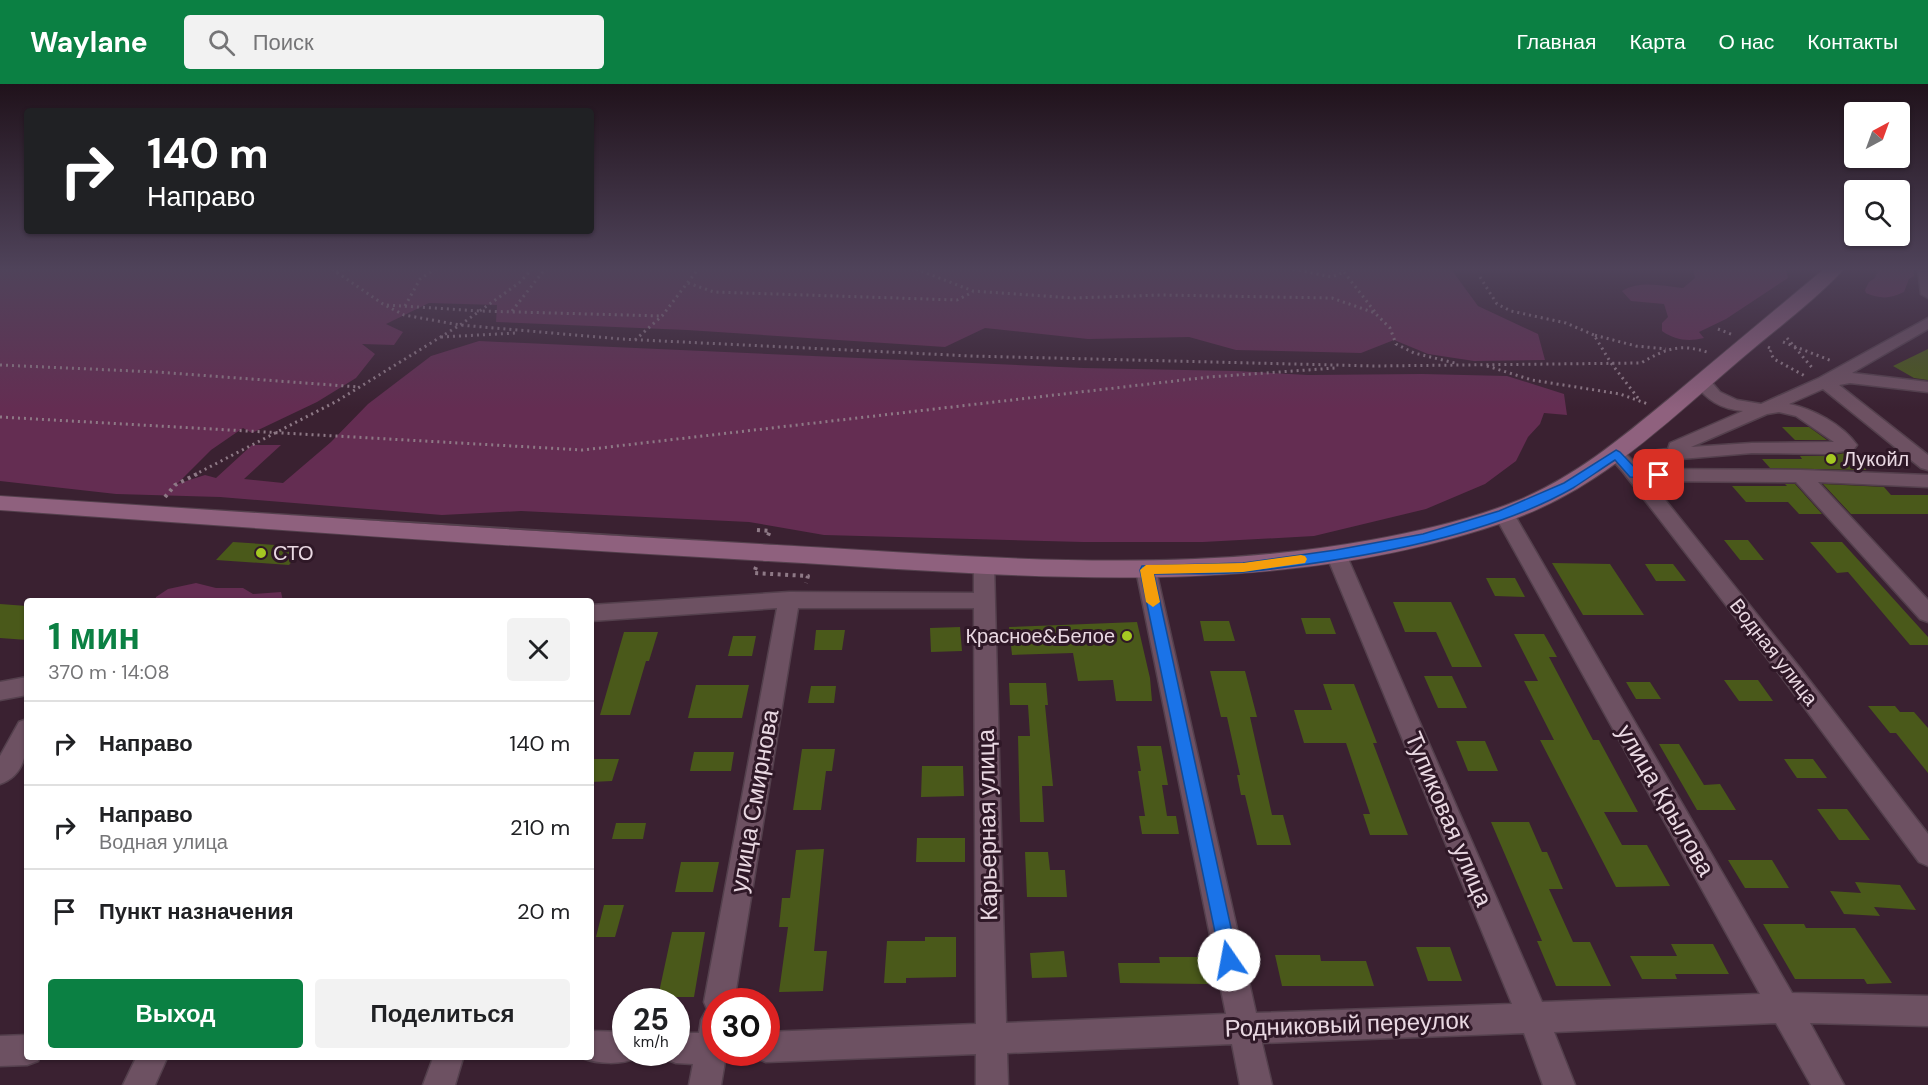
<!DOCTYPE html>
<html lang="ru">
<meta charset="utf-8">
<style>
:root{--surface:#fff;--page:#f2f2f2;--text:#202124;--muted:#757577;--line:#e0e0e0;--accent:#0b8043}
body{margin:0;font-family:"DM Sans",sans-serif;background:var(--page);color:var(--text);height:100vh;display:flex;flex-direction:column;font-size:22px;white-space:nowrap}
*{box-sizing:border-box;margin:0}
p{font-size:20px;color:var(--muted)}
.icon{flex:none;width:33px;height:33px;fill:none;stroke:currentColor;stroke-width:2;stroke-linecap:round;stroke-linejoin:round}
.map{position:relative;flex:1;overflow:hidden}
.panel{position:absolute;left:24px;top:514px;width:570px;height:462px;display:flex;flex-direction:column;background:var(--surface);border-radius:6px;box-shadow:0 2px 4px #0004}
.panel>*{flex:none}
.guide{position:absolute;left:24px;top:24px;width:570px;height:126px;border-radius:6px;box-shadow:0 2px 4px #0004;background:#202124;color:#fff;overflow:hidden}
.needle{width:39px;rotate:41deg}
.tools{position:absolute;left:1844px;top:18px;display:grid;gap:12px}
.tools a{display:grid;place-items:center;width:66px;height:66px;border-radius:6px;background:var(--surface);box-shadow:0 2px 4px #0004;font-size:30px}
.speed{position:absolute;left:612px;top:904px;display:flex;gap:12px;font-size:30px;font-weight:700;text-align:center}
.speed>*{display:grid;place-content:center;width:78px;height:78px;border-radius:50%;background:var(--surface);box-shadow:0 2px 4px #0004;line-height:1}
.speed small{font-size:15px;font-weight:400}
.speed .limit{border:9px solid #d22;background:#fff;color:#111}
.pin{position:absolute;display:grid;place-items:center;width:51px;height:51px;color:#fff;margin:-26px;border-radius:12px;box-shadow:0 3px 9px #0006}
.me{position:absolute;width:66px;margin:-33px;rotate:348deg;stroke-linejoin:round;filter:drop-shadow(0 0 4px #0008)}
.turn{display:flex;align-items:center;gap:21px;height:126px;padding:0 24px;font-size:27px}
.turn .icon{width:78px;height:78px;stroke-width:2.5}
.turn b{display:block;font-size:42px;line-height:51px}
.round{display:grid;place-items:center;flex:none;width:63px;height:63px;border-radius:6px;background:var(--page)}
.overview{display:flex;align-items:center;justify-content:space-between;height:102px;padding:0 24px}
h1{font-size:36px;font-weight:700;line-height:45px;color:var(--accent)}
.action{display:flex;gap:12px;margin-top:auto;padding:12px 24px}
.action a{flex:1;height:69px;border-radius:6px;background:var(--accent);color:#fff;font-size:24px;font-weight:700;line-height:69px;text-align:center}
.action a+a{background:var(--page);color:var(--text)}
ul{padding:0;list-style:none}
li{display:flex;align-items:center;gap:18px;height:84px;padding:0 24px;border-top:2px solid var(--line)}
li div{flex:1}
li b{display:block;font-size:22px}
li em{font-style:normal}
header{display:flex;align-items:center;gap:36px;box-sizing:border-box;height:84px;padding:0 30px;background:var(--accent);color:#fff}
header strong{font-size:28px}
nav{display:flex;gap:33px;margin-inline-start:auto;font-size:21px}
.search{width:420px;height:54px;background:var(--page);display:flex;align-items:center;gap:15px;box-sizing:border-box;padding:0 21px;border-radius:6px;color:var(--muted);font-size:22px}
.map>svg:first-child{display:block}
.green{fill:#642d52}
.building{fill:#4a591a}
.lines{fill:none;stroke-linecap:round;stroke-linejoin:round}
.minor-casing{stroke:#54404d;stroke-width:3}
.major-casing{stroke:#54404d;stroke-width:2}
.path-far1{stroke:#8e7986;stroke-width:3;stroke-dasharray:2 4;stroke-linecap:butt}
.path{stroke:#8e7986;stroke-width:4;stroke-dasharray:3 4.5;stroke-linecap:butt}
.minor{fill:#6d5162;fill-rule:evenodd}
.major{fill:#8f617e;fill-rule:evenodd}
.route{fill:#1a73e8;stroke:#114b97;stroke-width:1.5}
.slow{fill:#f59e0b}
.poi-dot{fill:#a5c822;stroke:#2f1827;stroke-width:2}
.labels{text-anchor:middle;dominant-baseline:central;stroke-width:6;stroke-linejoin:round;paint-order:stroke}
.poi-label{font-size:20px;fill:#e9d8e2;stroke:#2f1827;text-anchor:start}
.street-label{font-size:20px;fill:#e9d8e2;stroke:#2f1827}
.near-street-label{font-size:24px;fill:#e9d8e2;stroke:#2f1827}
</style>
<header>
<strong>Waylane</strong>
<div class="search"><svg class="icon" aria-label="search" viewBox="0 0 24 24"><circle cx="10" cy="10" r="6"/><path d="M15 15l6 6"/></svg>Поиск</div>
<nav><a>Главная</a><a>Карта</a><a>О нас</a><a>Контакты</a></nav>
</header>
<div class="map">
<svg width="1928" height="1001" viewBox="0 0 1928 1001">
<rect width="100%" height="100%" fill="#3a2131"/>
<path class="green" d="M0,185h1451l27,37 60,28 7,26 -71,1 -46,-7 -34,-14 -33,13 -125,-3 -47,-13 -101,2 -103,-11 -40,19 -258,-17 -191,-8 1,-17 -68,-2 -43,21 17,8 -9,13 -32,-1 13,10 -19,24 -39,24 -65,31 -9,-5 -32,22 -34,34 28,-9 11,3 36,-33h29l-37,34 39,4 48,-41 37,-38 63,-48 48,-15 605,27 152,3 72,4 114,-1 85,2 57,18 3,21 -23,-2 -4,11 -12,13 -12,24 -31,23 -59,25 -112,27 -111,6h-120l-259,-7 -75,-13 -228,-11 -79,4 -222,-18 -104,-3 -116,-13z
M1693,185h93l2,9 -62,41 -27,13 5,6c-16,4 -29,2 -42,-7v-8l6,-6 -4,-13 -33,-3 -9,-10c19,-11 40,-5 61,-3l12,-10z
M1879,185h34l1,7 -5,3 -5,13c-14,7 -24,7 -38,1l-1,-3 4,-8 6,-4z
M196,499l20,5h27l10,6 28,-2 2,9h-128l1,-4 12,-8z"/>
<path class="building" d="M1928,265v31l-14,-2 -21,-12z
M1782,343h27l18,13h-32z
M1846,369l21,17 -97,-2 -8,-9h40l-2,-3h27z
M1785,400h10l27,30h-23l-11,-12h-42l-14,-16h55z
M1823,400l61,3 7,8h37v19h-77z
M1724,456h24l16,20h-24z
M233,458l71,5 -15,18 -73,-5z
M1810,458h32l86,95v8h-18l-62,-73 -11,1z
M1552,479l58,1 34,51h-61z
M1645,480h28l13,17h-30z
M1486,494h29l10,19 -30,-1z
M1393,518h58l31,65h-30l-16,-35h-31z
M0,520l27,2v34l-27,-2z
M1301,534h29l6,16h-30z
M1200,537h29l6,20h-31z
M1137,538l13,56 2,23h-36l-3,-21 -35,1 -5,-28 -61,2 -3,-28z
M960,543l2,24 -31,1 -1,-24z
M816,546h29l-3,20h-28z
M624,548h34l-9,29h-3l-16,54h-30z
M1514,550h30l13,23h-8l44,83h6l39,72h-34l18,33h25l23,41 -54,1 -76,-147h14l-30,-59h14z
M733,552h23l-4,20h-24z
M1210,587h35l12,46h-7l22,98h11l8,30h-34l-12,-50h-4l-4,-20h3l-13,-58h-6z
M1424,592h28l15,32h-29z
M1724,596h34l15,21h-34z
M1626,598h24l11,17h-25z
M1009,599h37l2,22h-3l8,81h-11l2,36h-24l-2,-86h12l-2,-31h-18z
M1323,600h31l23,59h-4l35,92h-38l-7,-21h7l-24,-71h-42l-10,-33h38z
M696,601h53l-7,33h-54z
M811,602h25l-2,17h-26z
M1868,622h27l5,6h14l14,16v45l-32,-40h-6z
M1456,657h29l13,30h-30z
M1659,660h20l25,41 16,-1 16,26h-39z
M1137,662h24l7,39h-6l5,31h9l3,18h-37l-3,-18h6l-7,-45h3z
M802,665h33l-3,22h-6l-5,39h-28z
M694,668h40l-3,19h-41z
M591,675h28l-7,22 -21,1z
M1784,675h29l14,19h-30z
M922,682h41l1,30 -43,1z
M1817,725h30l23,31h-31z
M1491,738h38l13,30h5l16,37h-14l24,53h17l21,44h-55l-19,-45h5z
M616,739h30l-3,16h-31z
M917,754h48v24h-49z
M824,765l-10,102h13l-4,40 -44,1 9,-65h-9l3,-29h8l6,-48z
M1025,768h23l2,18h15l2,27h-40z
M1728,776h44l17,28h-44z
M681,778h38l-6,30h-38z
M1855,798l45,3 16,25 -42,-3 6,9 -36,-2 -14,-23 31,2z
M604,821h20l-9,32h-19z
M1763,840h41l2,4h49l37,55 -25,1 -3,-5h-69z
M672,848h33l-11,65h-36z
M925,853h31v40l-50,1v5h-22l3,-42h38z
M1671,860h42l16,30h-54l2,5h-35l-12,-23h47z
M1416,863h34l12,34h-34z
M1064,867l3,26 -35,1 -2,-25z
M1275,871h45l1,6h45l8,25h-92z
M1159,873h44l5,27 -88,-1 -2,-20h42z"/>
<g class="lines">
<defs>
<path id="minor" d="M1918,185h10v29l-7,-4z
M1928,234v11l-76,44 76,9v10l-78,-9 -11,2 89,70v15l-7,-2 -98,-79 -34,15c24,5 53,20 68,41l-3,4 -27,5 -75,-1 -95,8 -6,-2 -3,-4 3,-4 17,-2 2,-6 73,-32c-22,-2 -37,-11 -49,-29l2,-4h12l12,14 17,8 24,4 58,-26zM1779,328l17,4 38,26 -82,1 -61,4 76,-33z
M1616,364l6,2 19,19 160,1 127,5v12l-110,-5 110,118v22l-8,-3 -124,-137 -146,-1 150,187 128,166v32l-9,-4 -135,-182 -161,-208 -16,-18 3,-4z
M1504,424l7,2 3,4 278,479 136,3v30l-118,-3 34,62h-33l-35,-62 -222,9 21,53h-32l-19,-52 -262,10 10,42h-32l-8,-41 -225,9 1,32h-32v-31l-210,8 -11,-4 -2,-5h13v-21l210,-8 -2,-416h-176l-64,394h-18v51h14l-5,8 -4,24h-32l4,-21 -17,-1 -11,-4 -2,-6h13v-20h23l2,-13 6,-11 -3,-7 73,-394 -186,13v-16l198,-13 185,1v-28l3,-5 7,-2 7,2 3,5 12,458 220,-9 -90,-444 3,-5 7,-2 7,2 3,5 100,443 256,-9 -186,-450 3,-5 7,-2 7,2 3,5 196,448 218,-8 -266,-480 3,-4z
M27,593v18l-27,5v-18z
M27,635c0,25 2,55 -27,65v-28l19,-34z
M591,947l35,1v21h13l-2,5c-16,7 -39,6 -55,0h9z
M27,951v23h12l-1,3 -11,4 -27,1v-30z
M136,974h31l-12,27h-32z
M433,974h30l-8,27h-32z"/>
<path id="major" d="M1824,185h20c-31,33 -69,61 -103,90 -72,61 -139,129 -230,161 -239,84 -495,55 -743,41 -256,-14 -512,-33 -768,-51v-14c259,17 518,35 777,49 197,11 398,31 594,-5 50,-9 101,-21 148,-40 61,-26 107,-66 158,-108 49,-41 98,-82 147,-123z"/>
</defs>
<use href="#minor" class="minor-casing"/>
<use href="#major" class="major-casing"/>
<path class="path-far1" d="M332,185l51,35 21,11 56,10 161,14 350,17 403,10 267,-3c26,-15 39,-20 69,-10
M916,185l57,22 100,7 89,-3 170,3 43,15 15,15 6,16 18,9 41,10
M1293,185l39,8 12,-5 -2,-3
M336,187l15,-2
M1344,188l31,40
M1480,193l17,27 14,7 55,12 28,12
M688,199l26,9 243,8 16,-8
M387,221l93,6 182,5
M405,222l15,-27 15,-10
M512,227l33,-42
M1718,245l15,6
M441,253l76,-4
M1787,254l27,32
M635,256l27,-24 36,-47
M1783,258l49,19
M1768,263l4,2 -2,3 4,7 31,17
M0,281l157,7 202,15
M1487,282l45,14 88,14 28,10
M1638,314l-27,-35 -17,-28 42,11 30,3
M0,333l583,33 626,-73 126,-9
M194,391l143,-74 123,-76 59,-42 13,-14"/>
<path class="path" d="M165,413l10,-12 22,-11
M757,446l13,1 -3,7
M756,483l-2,6 54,3 -2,7"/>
<use href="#minor" class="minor"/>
<use href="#major" class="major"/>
</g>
<linearGradient id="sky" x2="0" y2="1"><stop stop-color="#20121b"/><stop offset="0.57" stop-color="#4f435a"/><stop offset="1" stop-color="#4f435a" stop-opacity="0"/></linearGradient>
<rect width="1928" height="325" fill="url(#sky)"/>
<path class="route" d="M1616,366l4,2 18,19h21l6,4 -6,4 -29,-2 -15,-17c-14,9 -28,19 -42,28 -89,51 -227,73 -328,84 -30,3 -61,1 -91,2l84,386 -2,6 -7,2 -7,-2 -82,-396 2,-4 101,-3 93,-13 87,-16 76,-23 65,-28z"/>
<path class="slow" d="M1301,471l4,1 2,3 -2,4 -62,9 -89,2 6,28 -7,5 -7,-5 -6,-32 6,-5 97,-2z"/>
<g class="poi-dot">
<circle cx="1831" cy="375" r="6"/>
<circle cx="261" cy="469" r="6"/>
<circle cx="1127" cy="552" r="6"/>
</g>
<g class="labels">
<g class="poi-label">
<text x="1843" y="375">Лукойл</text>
<text x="273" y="469">СТО</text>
<text x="1115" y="552" text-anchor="end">Красное&amp;Белое</text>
</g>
<g class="street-label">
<text transform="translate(1774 568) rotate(52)">Водная улица</text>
</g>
<g class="near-street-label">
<text transform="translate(1666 716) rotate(60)">улица Крылова</text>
<text transform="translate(754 717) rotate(-80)">улица Смирнова</text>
<text transform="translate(1449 735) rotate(67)">Тупиковая улица</text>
<text transform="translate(987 741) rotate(-91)">Карьерная улица</text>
<text transform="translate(1347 940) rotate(-2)">Родниковый переулок</text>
</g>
</g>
</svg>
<div class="tools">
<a><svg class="needle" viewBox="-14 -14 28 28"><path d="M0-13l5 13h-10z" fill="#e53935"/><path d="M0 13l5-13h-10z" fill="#757577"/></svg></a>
<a><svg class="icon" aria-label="search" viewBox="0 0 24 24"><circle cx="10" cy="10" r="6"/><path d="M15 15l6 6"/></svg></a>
</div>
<div class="speed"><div>25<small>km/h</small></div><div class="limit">30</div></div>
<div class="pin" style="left:1659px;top:391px;background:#d93025"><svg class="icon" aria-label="arrive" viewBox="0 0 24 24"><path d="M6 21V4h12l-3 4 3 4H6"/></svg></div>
<svg class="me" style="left:1229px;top:876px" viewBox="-20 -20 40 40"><circle r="19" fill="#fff"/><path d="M0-13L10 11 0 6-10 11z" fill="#1a73e8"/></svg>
<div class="guide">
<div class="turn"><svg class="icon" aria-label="right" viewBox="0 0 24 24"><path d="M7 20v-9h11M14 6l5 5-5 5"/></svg><div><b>140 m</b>Направо</div></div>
</div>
<section class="panel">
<div class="overview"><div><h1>1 мин</h1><p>370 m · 14:08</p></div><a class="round"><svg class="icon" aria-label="close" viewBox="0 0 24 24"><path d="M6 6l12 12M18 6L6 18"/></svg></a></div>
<ul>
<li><svg class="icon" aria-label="right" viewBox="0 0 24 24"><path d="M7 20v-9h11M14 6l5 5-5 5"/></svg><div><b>Направо</b></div><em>140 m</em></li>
<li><svg class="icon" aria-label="right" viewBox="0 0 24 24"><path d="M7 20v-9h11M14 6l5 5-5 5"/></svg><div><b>Направо</b><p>Водная улица</p></div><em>210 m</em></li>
<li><svg class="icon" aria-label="arrive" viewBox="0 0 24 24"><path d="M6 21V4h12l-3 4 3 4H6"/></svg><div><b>Пункт назначения</b></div><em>20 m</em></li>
</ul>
<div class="action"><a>Выход</a><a>Поделиться</a></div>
</section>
</div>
